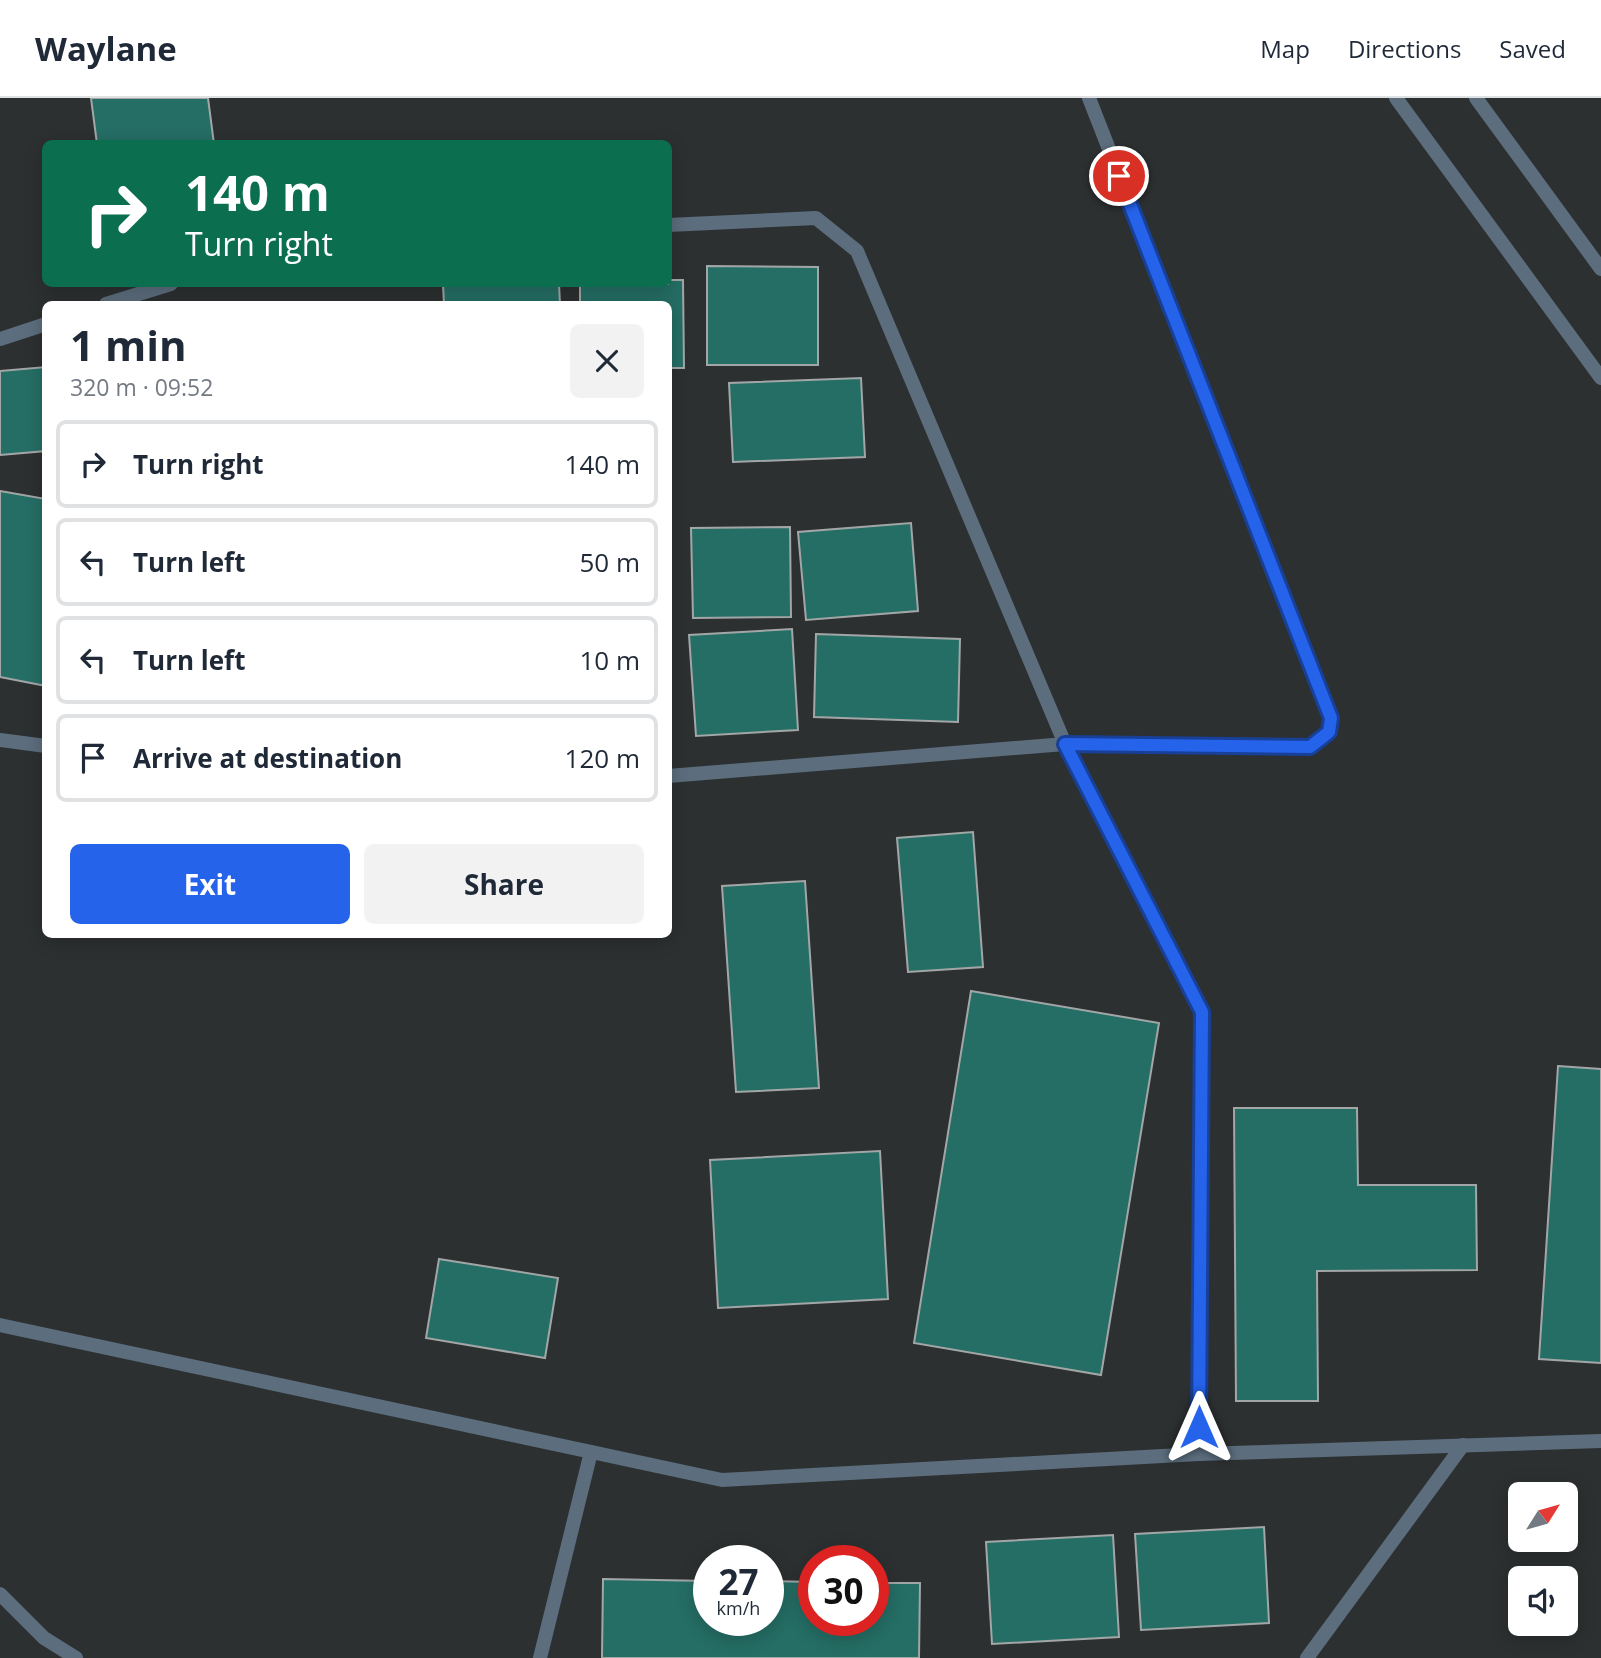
<!DOCTYPE html>
<meta charset="utf-8">
<style>
:root{--surface:#fff;--page:#f2f2f3;--text:#1f2937;--muted:#747a83;--line:#e0e1e3;--accent:#2563eb}
body{margin:0;font-family:"Open Sans",sans-serif;background:var(--page);color:var(--text);height:100vh;display:flex;flex-direction:column;font-size:26px;white-space:nowrap}
*{box-sizing:border-box;margin:0}
p{font-size:23px;color:var(--muted)}
.icon{flex:none;width:38px;height:38px;fill:none;stroke:currentColor;stroke-width:2;stroke-linecap:round;stroke-linejoin:round}
.map{position:relative;flex:1;overflow:hidden}
.sheet{position:absolute;left:42px;top:203px;width:630px;height:637px;display:flex;flex-direction:column;background:var(--surface);border-radius:10px;box-shadow:0 4px 18px #0003}
.sheet>*{flex:none}
.hud{position:absolute;left:42px;top:42px;width:630px;height:147px;border-radius:10px;box-shadow:0 4px 18px #0003;background:#0b6e4f;color:#fff;overflow:hidden}
.needle{width:46px;rotate:53deg}
.buttons{position:absolute;left:1508px;top:1384px;display:grid;gap:14px}
.buttons a{display:grid;place-items:center;width:70px;height:70px;border-radius:10px;background:var(--surface);box-shadow:0 4px 18px #0003;font-size:35px}
.speed{position:absolute;left:693px;top:1447px;display:flex;gap:14px;font-size:35px;font-weight:700;text-align:center}
.speed>*{display:grid;place-content:center;width:91px;height:91px;border-radius:50%;background:var(--surface);box-shadow:0 4px 18px #0003;line-height:1}
.speed small{font-size:18px;font-weight:400}
.speed .limit{border:10px solid #d22;background:#fff;color:#111}
.pin{position:absolute;display:grid;place-items:center;width:60px;height:60px;color:#fff;margin:-30px;border:4px solid #fff;border-radius:50%;box-shadow:0 2px 7px #0007}
.me{position:absolute;width:77px;margin:-38px;rotate:0deg;stroke-linejoin:round;filter:drop-shadow(0 0 5px #0008)}
.turn{display:flex;align-items:center;gap:24px;height:147px;padding:0 28px;font-size:32px}
.turn .icon{width:91px;height:91px;stroke-width:2.5}
.turn b{display:block;font-size:49px;line-height:60px}
.round{display:grid;place-items:center;flex:none;width:74px;height:74px;border-radius:10px;background:var(--page)}
.headline{display:flex;align-items:center;justify-content:space-between;height:119px;padding:0 28px}
h1{font-size:42px;font-weight:700;line-height:52px}
.primary-button{display:flex;gap:14px;margin-top:auto;padding:14px 28px}
.primary-button a{flex:1;height:80px;border-radius:10px;background:var(--accent);color:#fff;font-size:28px;font-weight:700;line-height:80px;text-align:center}
.primary-button a+a{background:var(--page);color:var(--text)}
ul{padding:0;list-style:none}
li{display:flex;align-items:center;gap:21px;height:88px;margin:0 14px 10px;padding:0 14px;border:4px solid var(--line);border-radius:10px}
li div{flex:1}
li b{display:block;font-size:26px}
li em{font-style:normal}
header{display:flex;align-items:center;gap:42px;box-sizing:border-box;height:98px;padding:0 35px;background:var(--surface);border-bottom:2px solid var(--line)}
header strong{font-size:33px}
nav{display:flex;gap:38px;margin-inline-start:auto;font-size:24px}
.map>svg:first-child{display:block}
.building{fill:#256e65;stroke:#a3a6a6;stroke-width:2}
.lines{fill:none;stroke-linecap:round;stroke-linejoin:round}
.service{stroke:#5c6d7d;stroke-width:14}
.minor{stroke:#5c6d7d;stroke-width:14}
.tertiary{stroke:#5c6d7d;stroke-width:14}
.route-casing{stroke:#184099;stroke-width:18}
.route{stroke:#2563eb;stroke-width:12}
</style>
<header>
<strong>Waylane</strong>
<nav><a>Map</a><a>Directions</a><a>Saved</a></nav>
</header>
<div class="map">
<svg width="1601" height="1560" viewBox="0 0 1601 1560">
<rect width="100%" height="100%" fill="#2d3031"/>
<path class="building" d="M91,0h117l6,46h-117z
M707,168l111,1v98h-111z
M668,182h15l1,88h-16v-64h-88v-20h88z
M443,186h116l1,20h-116z
M46,269v84l-46,4v-84z
M861,280l4,79 -132,5 -4,-79z
M0,393l46,8v187l-46,-9z
M911,425l7,88 -112,9 -8,-88z
M790,429l1,90 -98,1 -2,-90z
M792,531l6,101 -102,6 -7,-101z
M816,536l144,5 -2,83 -144,-5z
M973,734l10,135 -75,5 -11,-134z
M805,783l14,207 -83,4 -14,-206z
M971,893l188,32 -58,352 -187,-32z
M1558,968l43,3v294l-62,-4z
M1234,1010h123l1,77h118l1,85 -160,1 1,130h-82z
M880,1053l8,148 -170,9 -8,-148z
M439,1161l119,19 -13,80 -119,-20z
M1264,1429l5,96 -128,7 -6,-96z
M1113,1437l6,102 -127,7 -6,-102z
M603,1481l106,2v39h59v-39l46,1v38h59v-37h47l-1,75h-317z"/>
<g class="lines">
<path class="service" d="M0,1496l44,44 32,20
M540,1560l51,-206
M1307,1560l156,-213"/>
<path class="minor" d="M668,127l148,-7 41,33 208,493 137,268 -3,442
M106,206l65,-20
M0,241l46,-15
M0,642l46,6
M668,678l397,-32 245,3 19,-15 2,-14 -242,-620"/>
<path class="tertiary" d="M1396,0l205,280
M1476,0l125,171
M0,1227l722,155 477,-26 402,-13"/>
</g>
<g class="lines">
<defs>
<path id="route" d="M1119,78l212,542 -2,14 -19,15 -245,-3 137,268 -3,415"/>
</defs>
<use href="#route" class="route-casing"/>
<use href="#route" class="route"/>
</g>
</svg>
<div class="buttons">
<a><svg class="needle" viewBox="-14 -14 28 28"><path d="M0-13l5 13h-10z" fill="#e53935"/><path d="M0 13l5-13h-10z" fill="#747a83"/></svg></a>
<a><svg class="icon" aria-label="sound" viewBox="0 0 24 24"><path d="M4 9h4l5-4v14l-5-4H4zM17 9q2 3 0 6"/></svg></a>
</div>
<div class="speed"><div>27<small>km/h</small></div><div class="limit">30</div></div>
<div class="pin" style="left:1119px;top:78px;background:#d93025"><svg class="icon" aria-label="arrive" viewBox="0 0 24 24"><path d="M6 21V4h12l-3 4 3 4H6"/></svg></div>
<svg class="me" style="left:1199px;top:1329px" viewBox="-20 -20 40 40"><path d="M0-17L14 15 0 8-14 15z" fill="#2563eb" stroke="#fff" stroke-width="4"/></svg>
<div class="hud">
<div class="turn"><svg class="icon" aria-label="right" viewBox="0 0 24 24"><path d="M7 20v-9h11M14 6l5 5-5 5"/></svg><div><b>140 m</b>Turn right</div></div>
</div>
<section class="sheet">
<div class="headline"><div><h1>1 min</h1><p>320 m · 09:52</p></div><a class="round"><svg class="icon" aria-label="close" viewBox="0 0 24 24"><path d="M6 6l12 12M18 6L6 18"/></svg></a></div>
<ul>
<li><svg class="icon" aria-label="right" viewBox="0 0 24 24"><path d="M7 20v-9h11M14 6l5 5-5 5"/></svg><div><b>Turn right</b></div><em>140 m</em></li>
<li><svg class="icon" aria-label="left" viewBox="0 0 24 24"><path d="M17 20v-9H6M10 6l-5 5 5 5"/></svg><div><b>Turn left</b></div><em>50 m</em></li>
<li><svg class="icon" aria-label="left" viewBox="0 0 24 24"><path d="M17 20v-9H6M10 6l-5 5 5 5"/></svg><div><b>Turn left</b></div><em>10 m</em></li>
<li><svg class="icon" aria-label="arrive" viewBox="0 0 24 24"><path d="M6 21V4h12l-3 4 3 4H6"/></svg><div><b>Arrive at destination</b></div><em>120 m</em></li>
</ul>
<div class="primary-button"><a>Exit</a><a>Share</a></div>
</section>
</div>
